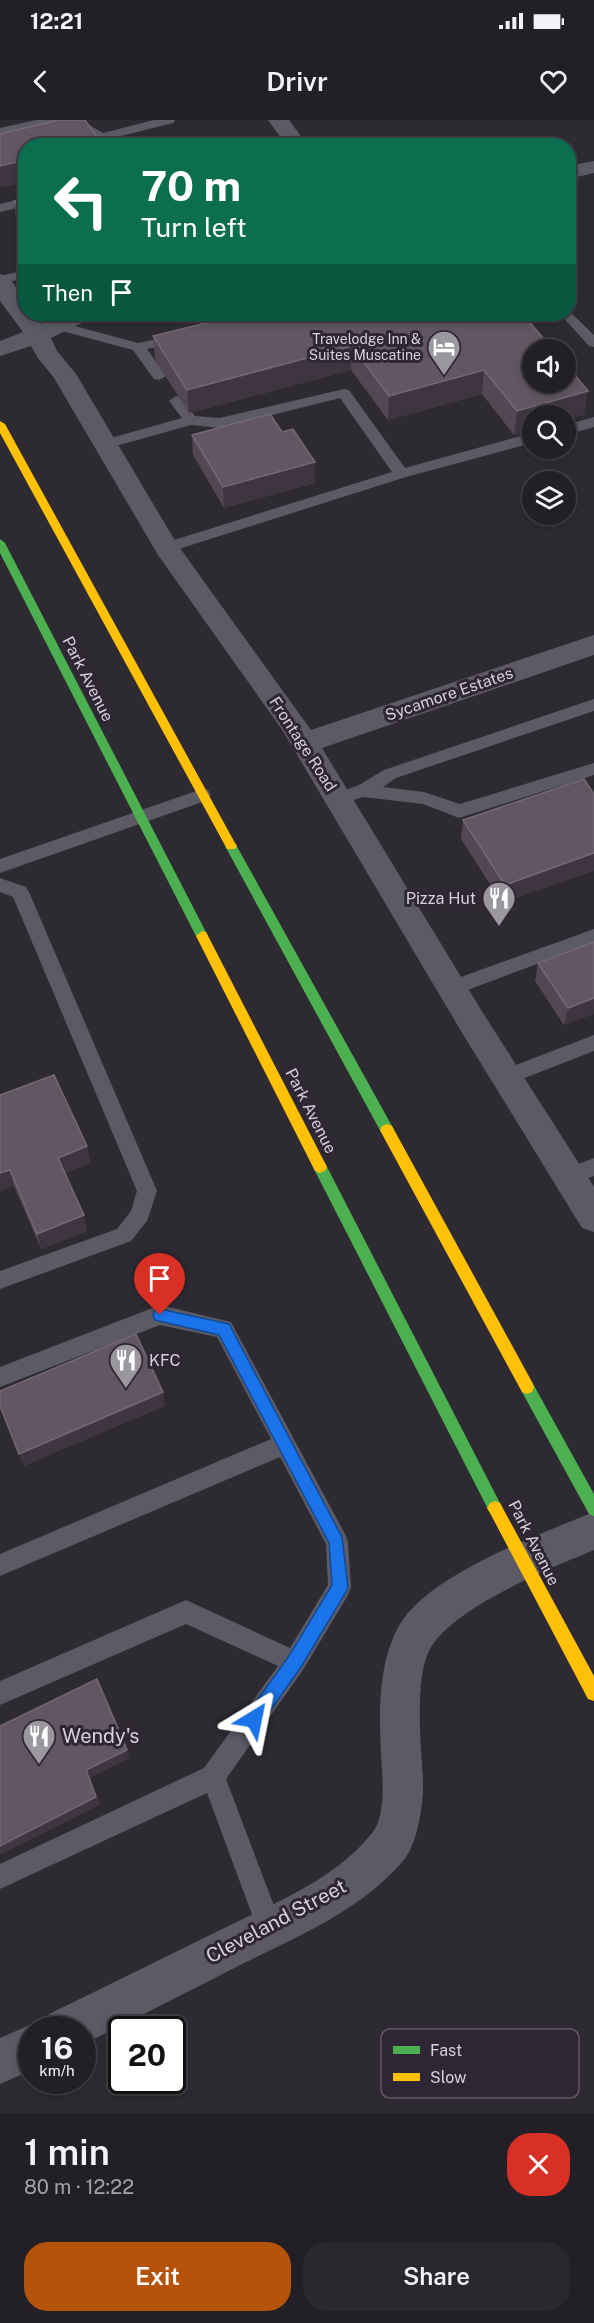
<!DOCTYPE html>
<meta charset="utf-8">
<style>
:root{--surface:#222026;--page:#2a282e;--text:#f1f3f6;--muted:#a2a3a7;--line:#3f3e43;--accent:#b45309}
body{margin:0;font-family:"Public Sans",sans-serif;background:var(--page);color:var(--text);height:100vh;display:flex;flex-direction:column;font-size:22px;white-space:nowrap}
*{box-sizing:border-box;margin:0}
p{font-size:20px;color:var(--muted)}
.icon{flex:none;width:33px;height:33px;fill:none;stroke:currentColor;stroke-width:2;stroke-linecap:round;stroke-linejoin:round}
.map{position:relative;height:1993px;overflow:hidden}
.details{display:flex;flex-direction:column;background:var(--surface);flex:1}
.details>*{flex:none}
.top-card{position:absolute;left:18px;top:18px;width:558px;height:183px;border-radius:24px;box-shadow:0 3px 9px #0003,0 0 0 2px var(--line);background:#0b6e4f;color:#fff;overflow:hidden}
.buttons{position:absolute;left:522px;top:219px;display:grid;gap:12px}
.buttons a{display:grid;place-items:center;width:54px;height:54px;border-radius:50%;background:var(--surface);box-shadow:0 3px 9px #0003,0 0 0 2px var(--line);font-size:30px}
.speed{position:absolute;left:18px;top:1896px;display:flex;gap:12px;font-size:30px;font-weight:700;text-align:center}
.speed>*{display:grid;place-content:center;width:78px;height:78px;border-radius:50%;background:var(--surface);box-shadow:0 3px 9px #0003,0 0 0 2px var(--line);line-height:1}
.speed small{font-size:15px;font-weight:400}
.speed .limit{border:3px solid #111;border-radius:9px;background:#fff;color:#111}
.pin{position:absolute;display:grid;place-items:center;width:51px;height:51px;color:#fff;margin:-62px -26px;border-radius:50% 50% 50% 0;rotate:-45deg;box-shadow:0 0 6px #0007}
.pin .icon{rotate:45deg}
.me{position:absolute;width:66px;margin:-33px;rotate:35deg;stroke-linejoin:round;filter:drop-shadow(0 0 4px #0008)}
.turn{display:flex;align-items:center;gap:21px;height:126px;padding:0 24px;font-size:27px}
.turn .icon{width:78px;height:78px;stroke-width:2.5}
.turn b{display:block;font-size:42px;line-height:51px}
.then{display:flex;align-items:center;height:57px;padding:0 24px;background:#0003;gap:12px;font-size:22px}
.round{display:grid;place-items:center;flex:none;width:63px;height:63px;border-radius:24px;background:var(--page)}
.headline{display:flex;align-items:center;justify-content:space-between;height:102px;padding:0 24px}
h1{font-size:36px;font-weight:600;line-height:45px}
.button{display:flex;gap:12px;margin-top:auto;padding:12px 24px}
.button a{flex:1;height:69px;border-radius:24px;background:var(--accent);color:#fff;font-size:24px;font-weight:600;line-height:69px;text-align:center}
.button a+a{background:var(--page);color:var(--text)}
.status{display:flex;justify-content:space-between;align-items:center;height:42px;padding:0 30px;background:var(--surface);direction:ltr}
.status svg{height:16px;fill:currentColor}
header{display:flex;justify-content:space-between;align-items:center;height:78px;padding:0 24px;background:var(--surface);font-size:27px;font-weight:600}
.map>svg:first-child{display:block}
.lines{fill:none;stroke-linecap:round;stroke-linejoin:round}
.lane{fill:#5c5a65;fill-rule:evenodd}
.street{fill:#5c5a65;fill-rule:evenodd}
.fast{fill:#4caf50;fill-rule:evenodd}
.slow{fill:#ffc107;fill-rule:evenodd}
.wall{fill:#534754}
.shaded-wall{fill:#3e3540}
.building{fill:#615662;stroke:#736975;stroke-width:1.5}
.route{fill:#1a73e8;stroke:#114b97;stroke-width:1.5}
.labels{text-anchor:middle;dominant-baseline:central;stroke-width:6;stroke-linejoin:round;paint-order:stroke}
.far-poi-label{font-size:14px;fill:#d6d1da;stroke:#2f2635;text-anchor:end}
.street-label{font-size:16px;fill:#d6d1da;stroke:#2f2635}
.poi-label{font-size:16px;fill:#d6d1da;stroke:#2f2635;text-anchor:end}
.near-poi-label{font-size:20px;fill:#d6d1da;stroke:#2f2635;text-anchor:start}
.near-street-label{font-size:20px;fill:#d6d1da;stroke:#2f2635}
.key{fill:#2f2635;stroke:#615967;stroke-width:1.5}
.key-label{font-size:16px;fill:#d6d1da}
</style>
<div class="status"><b>12:21</b><svg viewBox="0 0 49 12"><path d="M0 12V9h3v3zM5 12V6h3v6zM10 12V3h3v9zM15 12V0h3v12zM26 1h20v11H26zM47 4h2v5h-2z"/></svg></div>
<header><svg class="icon" aria-label="back" viewBox="0 0 24 24"><path d="M15 5l-7 7 7 7"/></svg>Drivr<svg class="icon" aria-label="heart" viewBox="0 0 24 24"><path d="M12 20l-8-8c-3-5 5-10 8-4 3-6 11-1 8 4z"/></svg></header>
<div class="map">
<svg width="594" height="1993" viewBox="0 0 594 1993">
<rect width="100%" height="100%" fill="#2e2a32"/>
<g class="lines">
<path class="lane" d="M36,0h22l-2,3 -56,13v-8z
M65,0h15l23,13 51,-13h21l-2,3 -72,18z
M26,78v8l-26,6v-8z
M26,150v8l-26,6v-8z
M568,190l26,25v12l-5,-1 -29,-32h8z
M56,201l82,22 40,-8 7,4 -2,3 -36,7 19,27 -7,4 -5,-1 -21,-29 -82,-22 -2,-3z
M344,269l5,1 56,78 127,-35v10l-126,34 -240,76 -8,-5 3,-4 231,-72 -52,-74 -120,30 -29,-3 -86,24 -7,-5 2,-3 82,-23 -13,-17 7,-5 5,2 14,18 25,2z
M594,297v10l-28,8v-10z
M594,579v12l-198,67 -13,9 41,5 36,12 134,-41v12l-135,43 -36,-14 -60,-7 -25,8 -6,-1 -3,-5 3,-5 25,-8 27,-16z
M202,669l6,1 3,5 -3,5 -208,73v-14z
M0,758l26,9 3,5 128,299 -10,30 -16,20 -131,48v-18l117,-42 14,-18 6,-20 -124,-294 -13,-5z
M594,809v14l-143,53 -7,-3 -2,-5 2,-5z
M594,915v16l-87,34 -7,-2 -3,-6 3,-6z
M594,1038v18l-25,9 -7,-3 -3,-6 3,-6z
M160,1185l71,17 114,212 3,8 3,45 -3,8 -45,75 -77,109 56,148 -4,9 -9,4 -9,-4 -53,-143 -207,96v-25l204,-96 74,-102 -92,-42 -186,81v-24l186,-81 104,48 38,-63 -2,-41 -46,-87 -280,119v-22l271,-115 -54,-102 -57,-12 -160,62v-20z"/>
<path class="street" d="M268,0h21l19,26h-21z
M594,41v12l-26,6v-13z
M0,154l8,2c8,11 18,24 18,38h7l9,10 22,-10h30l-4,5 -39,19 6,13 19,23 101,170 134,186 283,-95v20l-272,93 161,265 111,174v45l-12,-4 -121,-197 -178,-300 -125,-176 -104,-177 -16,-20 -7,-12 -31,10v-15l23,-9 -23,-31z
M594,1392v38c-44,18 -141,58 -164,99 -16,29 -9,97 -7,130 1,23 -5,65 -20,82 -42,49 -102,74 -159,102 -54,28 -108,55 -162,82v-15h-50v40l-32,14v-46l32,-14 12,5 5,-15c56,-27 112,-55 167,-82 54,-27 118,-51 156,-99 15,-18 10,-58 9,-80 -2,-42 -3,-91 19,-129 30,-50 140,-90 194,-112z"/>
<path class="fast" d="M0,419l5,4 203,393 -2,4 -4,1 -6,-5 -196,-383z
M231,721l4,2 157,283 2,4 -2,4 -5,2 -5,-2 -157,-288z
M320,1041l5,2 175,340 3,5 -3,5 -5,2 -5,-2 -175,-342 -2,-4 2,-4z
M527,1260l5,2 62,112v22l-5,-2 -67,-122 -2,-5 2,-5z"/>
<path class="slow" d="M0,301l5,3 230,419 2,3 -2,3h-8l-227,-416z
M202,811l4,1 119,231 2,4 -2,4 -5,2 -5,-2 -119,-235z
M387,1004l5,2 140,256 2,5 -2,5 -5,2 -5,-2 -140,-258 -2,-4 2,-4z
M495,1381l5,2 94,173v25l-6,-2 -98,-186 -3,-5 3,-5z"/>
</g>
<path class="wall" d="M26,79v33l-10,-15 -2,-16z
M523,194l61,101 -52,1v13l-18,6 -32,-41 -94,26 -37,-50 -162,43 -34,-53 -2,-24z
M282,312l33,30v21l-91,25 -31,-53 -1,-20z
M584,659l-82,124 -41,-64 2,-19z
M594,822l-30,83 -29,-44 3,-18z
M0,975l91,68 -26,10 22,58 -46,18 -27,-63 -14,5z"/>
<path class="shaded-wall" d="M26,40v22l-26,6v-22z
M352,226l-1,24 -162,43 -2,-23z
M484,250l-2,24 -94,26 1,-24z
M588,271l-4,24 -18,5v-4h-34v13l-18,6 3,-24z
M315,342v21l-91,25 -1,-21z
M594,733v18l-92,32 3,-18z
M594,878v16l-30,11 4,-17z
M87,1026l4,17 -29,11 -4,-16z
M10,1050l4,16 -14,5v-18z
M84,1095l3,16 -46,18 -4,-15z
M163,1272l2,14 -141,60 -5,-12z
M127,1630l3,8 -40,20 10,27 -100,50v-9l86,-76z"/>
<path class="building" d="M59,0h26l16,23 -12,3h-63v14l-26,6v-32z
M26,79v21l-12,-19z
M242,194h281l30,36h-21v32h34v-18l22,27 -71,20 -33,-41 -95,26 -37,-50 -165,44 -34,-54z
M270,294l12,18 11,-3 22,33 -92,25 -31,-52z
M584,659l10,15v59l-89,32 -42,-65z
M594,822v56l-26,10 -30,-45z
M54,955l33,71 -29,12 26,57 -47,19 -27,-64 -10,3v-78z
M136,1214l27,58 -144,62 -19,-48v-15z
M97,1559l30,71 -41,20 10,27 -96,49v-120z"/>
<path class="route" d="M160,1189l69,15 113,213 6,50 -2,5 -45,75 -41,58 -6,2 -6,-2 -2,-6 2,-6 41,-57 43,-71 -3,-42 -110,-208 -64,-15 -2,-5 2,-5z"/>
<defs>
<symbol id="hotel-pin" viewBox="-11 -11 22 30"><path d="M0 17L-7.5 6A9.5 9.5 0 1 1 7.5 6Z" fill="#9b979f" stroke="#2f2635"/><path d="M-6-4.5h1.5V1H6V5H4.5V3h-9V5H-6ZM-4 0a1.8 1.8 0 1 1 3.6 0ZM.5 0V-2.5h3Q6-2.5 6 0Z" fill="#fff"/></symbol>
<symbol id="restaurant-pin" viewBox="-11 -11 22 30"><path d="M0 17L-7.5 6A9.5 9.5 0 1 1 7.5 6Z" fill="#9b979f" stroke="#2f2635"/><path d="M-5-6h1v4h1v-4h1v4h1v-4h1v5L-1.5 .5V6h-2V.5L-5-1ZM5-6V6H3V1.5H1.5Q1.5-4 5-6Z" fill="#fff"/></symbol>
</defs>
<g fill-rule="evenodd">
<use href="#hotel-pin" x="425" y="208" width="38" height="52"/>
<use href="#restaurant-pin" x="480" y="759" width="38" height="52"/>
<use href="#restaurant-pin" x="107" y="1221" width="38" height="52"/>
<use href="#restaurant-pin" x="20" y="1597" width="38" height="52"/>
</g>
<g class="labels">
<g class="far-poi-label">
<text x="421" y="219">Travelodge Inn &amp;<tspan x="421" dy="16">Suites Muscatine</tspan></text>
</g>
<g class="street-label">
<text transform="translate(88 559) rotate(63)">Park Avenue</text>
<text transform="translate(449 574) rotate(-19)">Sycamore Estates</text>
<text transform="translate(303 624) rotate(57)">Frontage Road</text>
<text transform="translate(311 991) rotate(63)">Park Avenue</text>
<text transform="translate(534 1423) rotate(63)">Park Avenue</text>
</g>
<g class="poi-label">
<text x="476" y="778">Pizza Hut</text>
<text x="149" y="1240" text-anchor="start">KFC</text>
</g>
<g class="near-poi-label">
<text x="62" y="1616">Wendy's</text>
</g>
<g class="near-street-label">
<text transform="translate(276 1801) rotate(-28)">Cleveland Street</text>
</g>
</g>
<rect x="381" y="1909" width="198" height="69" rx="9" class="key"/>
<rect x="393" y="1926" width="27" height="8" fill="#4caf50"/>
<rect x="393" y="1953" width="27" height="8" fill="#ffc107"/>
<g class="key-label">
<text x="430" y="1936">Fast</text>
<text x="430" y="1963">Slow</text>
</g>
</svg>
<div class="buttons">
<a><svg class="icon" aria-label="sound" viewBox="0 0 24 24"><path d="M4 9h4l5-4v14l-5-4H4zM17 9q2 3 0 6"/></svg></a>
<a><svg class="icon" aria-label="search" viewBox="0 0 24 24"><circle cx="10" cy="10" r="6"/><path d="M15 15l6 6"/></svg></a>
<a><svg class="icon" aria-label="layers" viewBox="0 0 24 24"><path d="M12 4l9 5-9 5-9-5zM3 14l9 5 9-5"/></svg></a>
</div>
<div class="speed"><div>16<small>km/h</small></div><div class="limit">20</div></div>
<div class="pin" style="left:160px;top:1195px;background:#d93025"><svg class="icon" aria-label="arrive" viewBox="0 0 24 24"><path d="M6 21V4h12l-3 4 3 4H6"/></svg></div>
<svg class="me" style="left:254px;top:1599px" viewBox="-20 -20 40 40"><path d="M0-17L14 15 0 8-14 15z" fill="#1a73e8" stroke="#fff" stroke-width="4"/></svg>
<div class="top-card">
<div class="turn"><svg class="icon" aria-label="left" viewBox="0 0 24 24"><path d="M17 20v-9H6M10 6l-5 5 5 5"/></svg><div><b>70 m</b>Turn left</div></div>
<div class="then">Then<svg class="icon" aria-label="arrive" viewBox="0 0 24 24"><path d="M6 21V4h12l-3 4 3 4H6"/></svg></div>
</div>
</div>
<section class="details">
<div class="headline"><div><h1>1 min</h1><p>80 m · 12:22</p></div><a class="round" style="background:#d93025;color:#fff"><svg class="icon" aria-label="close" viewBox="0 0 24 24"><path d="M6 6l12 12M18 6L6 18"/></svg></a></div>
<div class="button"><a>Exit</a><a>Share</a></div>
</section>
